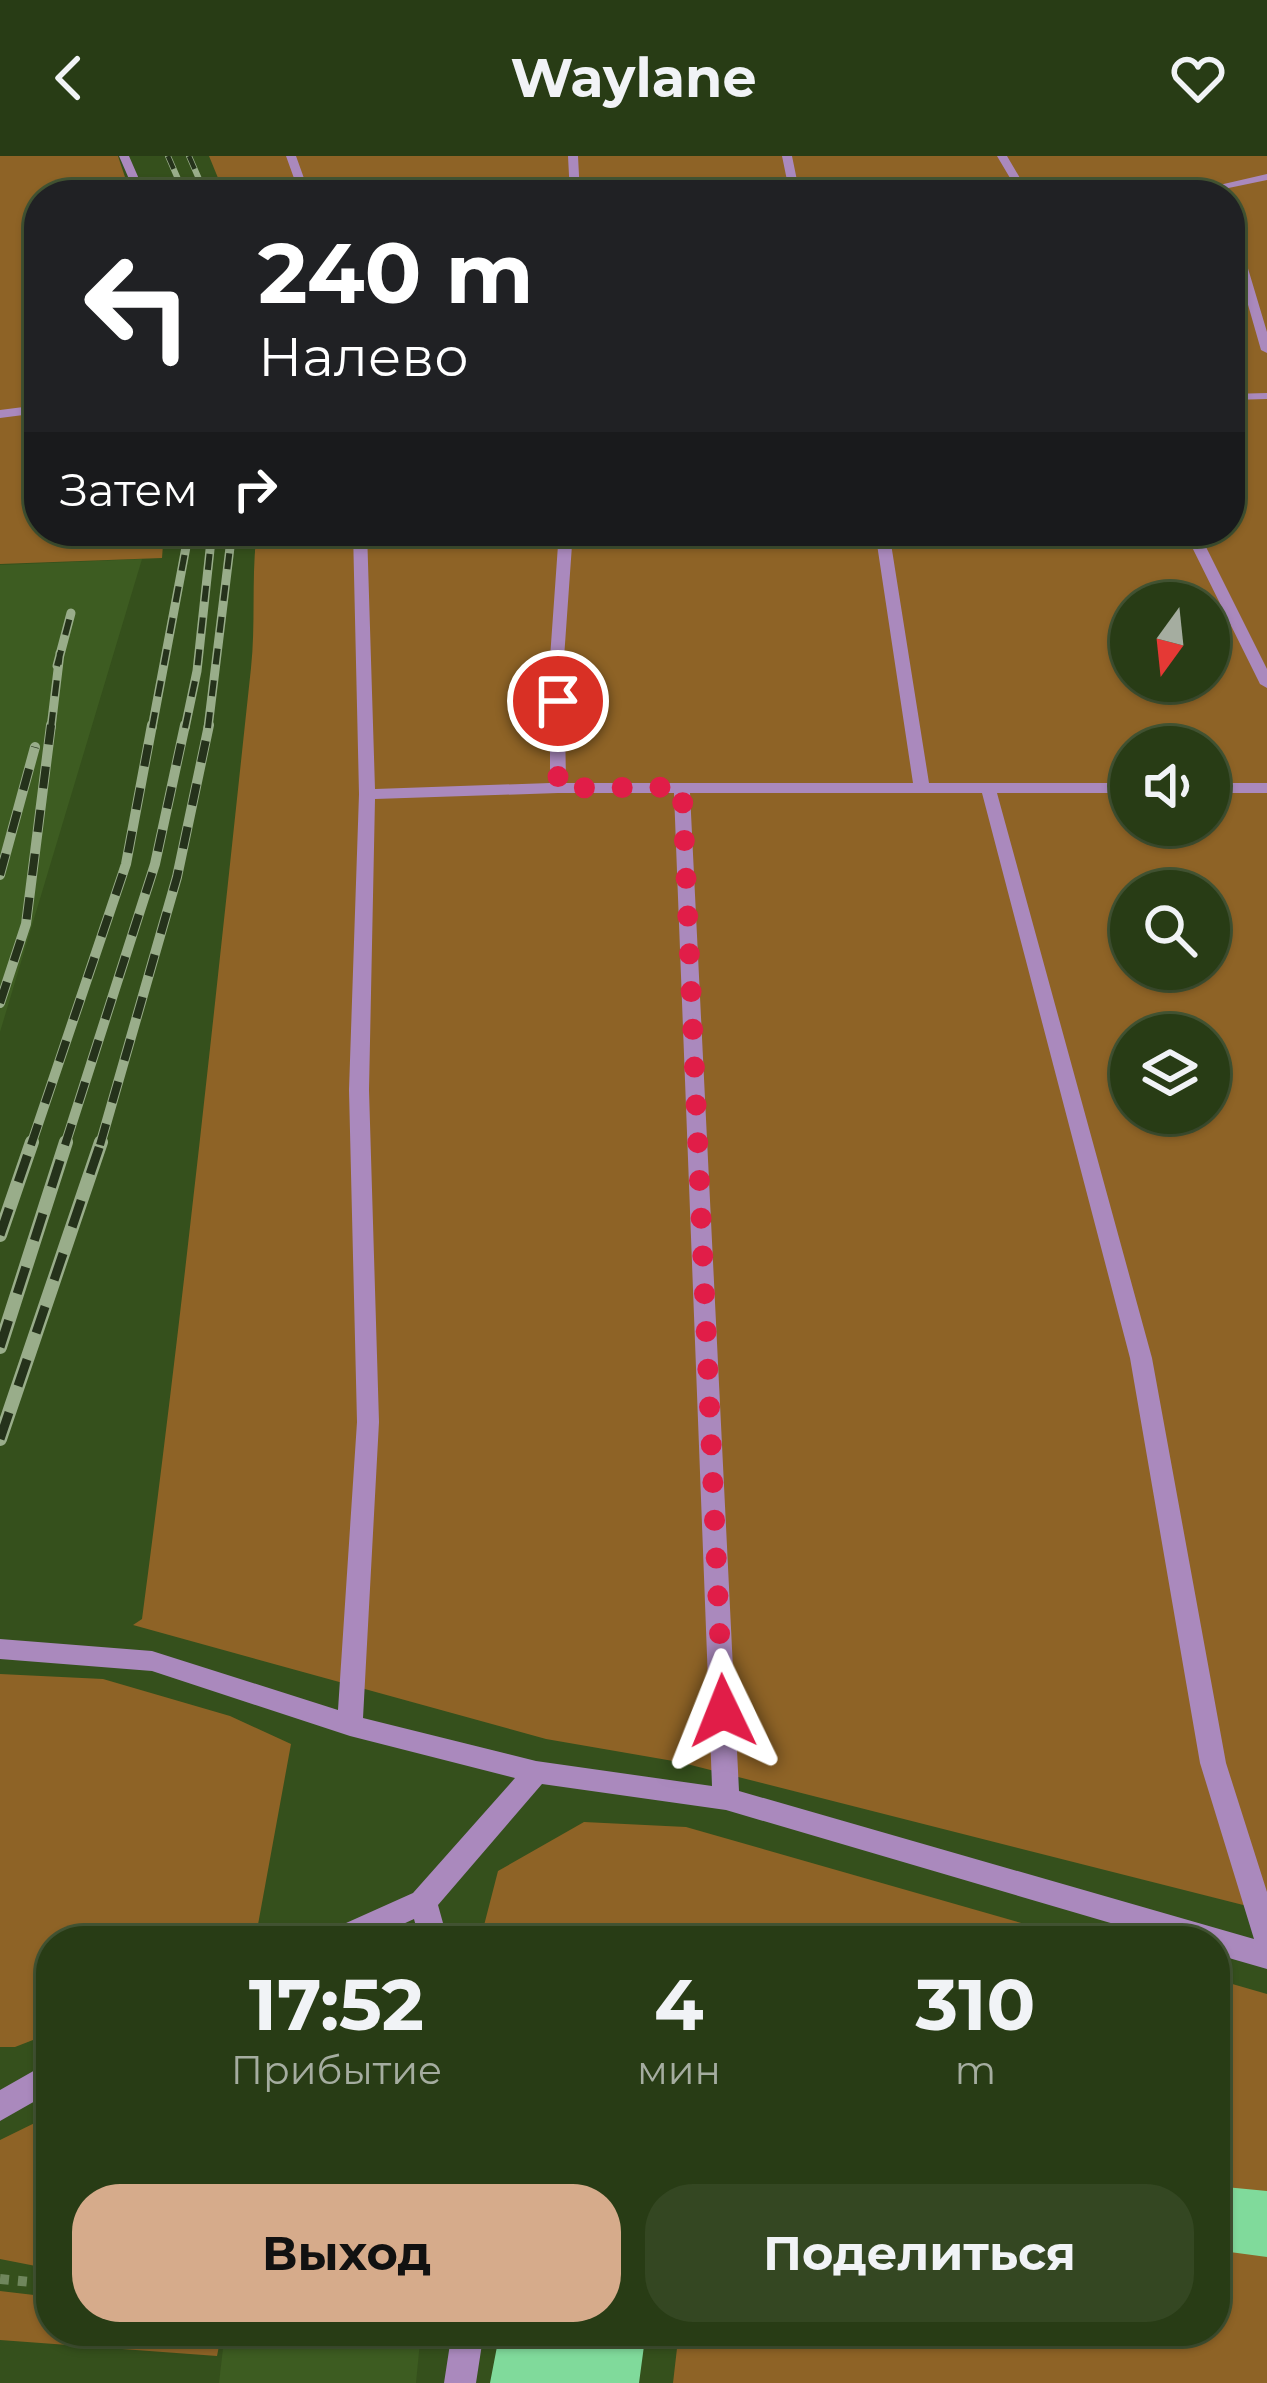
<!DOCTYPE html>
<html lang="ru">
<meta charset="utf-8">
<style>
:root{--surface:#283c15;--page:#344722;--text:#f1f3f6;--muted:#a5ada0;--line:#445634;--accent:#d6ab8b}
body{margin:0;font-family:Montserrat,sans-serif;background:var(--page);color:var(--text);height:100vh;display:flex;flex-direction:column;font-size:45px;white-space:nowrap}
*{box-sizing:border-box;margin:0}
p{font-size:39px;color:var(--muted)}
.icon{flex:none;width:66px;height:66px;fill:none;stroke:currentColor;stroke-width:2;stroke-linecap:round;stroke-linejoin:round}
.map{position:relative;flex:1;overflow:hidden}
.details{position:absolute;left:36px;top:1770px;width:1194px;height:420px;display:flex;flex-direction:column;background:var(--surface);border-radius:48px;box-shadow:0 3px 9px #0004,0 0 0 3px var(--line)}
.details>*{flex:none}
.top-card{position:absolute;left:24px;top:24px;width:1221px;height:366px;border-radius:48px;box-shadow:0 3px 9px #0004,0 0 0 3px var(--line);background:#202124;color:#fff;overflow:hidden}
.needle{width:78px;rotate:195deg}
.buttons{position:absolute;left:1110px;top:426px;display:grid;gap:24px}
.buttons a{display:grid;place-items:center;width:120px;height:120px;border-radius:50%;background:var(--surface);box-shadow:0 3px 9px #0004,0 0 0 3px var(--line);font-size:60px}
.pin{position:absolute;display:grid;place-items:center;width:102px;height:102px;color:#fff;margin:-51px;border:6px solid #fff;border-radius:50%;box-shadow:0 3px 12px #0007}
.me{position:absolute;width:132px;margin:-66px;rotate:358deg;stroke-linejoin:round;filter:drop-shadow(0 0 9px #0008)}
.turn{display:flex;align-items:center;gap:42px;height:252px;padding:0 36px;font-size:54px}
.turn .icon{width:156px;height:156px;stroke-width:2.5}
.turn b{display:block;font-size:84px;line-height:102px}
.then{display:flex;align-items:center;height:114px;padding:0 36px;background:#0003;gap:24px;font-size:45px}
.eta{display:flex;justify-content:space-evenly;align-items:center;height:204px;text-align:center}
.eta b{font-size:72px;font-weight:700;line-height:84px}
.primary-button{display:flex;gap:24px;margin-top:auto;padding:24px 36px}
.primary-button a{flex:1;height:138px;border-radius:48px;background:var(--accent);color:#111;font-size:48px;font-weight:700;line-height:138px;text-align:center}
.primary-button a+a{background:var(--page);color:var(--text)}
header{display:flex;justify-content:space-between;align-items:center;height:156px;padding:0 36px;background:var(--surface);font-size:54px;font-weight:700}
.map>svg:first-child{display:block}
.built{fill:#3d5c21}
.green{fill:#8e6326;fill-rule:evenodd}
.building{fill:#80da9b}
.lines{fill:none;stroke-linecap:round;stroke-linejoin:round}
.path{stroke:#6f865c;stroke-width:10;stroke-dasharray:9 9;stroke-linecap:butt}
.minor{fill:#aa89bd;fill-rule:evenodd}
.rail-far3-casing{stroke:#99ad8a;stroke-width:6}
.rail-far2-casing{stroke:#99ad8a;stroke-width:9}
.rail-far1-casing{stroke:#99ad8a;stroke-width:10}
.rail-casing{stroke:#99ad8a;stroke-width:14}
.rail-far3{stroke:#25321b;stroke-width:4.5;stroke-dasharray:14;stroke-linecap:butt}
.rail-far2{stroke:#25321b;stroke-width:6;stroke-dasharray:16;stroke-linecap:butt}
.rail-far1{stroke:#25321b;stroke-width:8;stroke-dasharray:22;stroke-linecap:butt}
.rail{stroke:#25321b;stroke-width:9;stroke-dasharray:28;stroke-linecap:butt}
.route{stroke:#e11d48;stroke-width:21;stroke-dasharray:0 37.8}
</style>
<header><svg class="icon" aria-label="back" viewBox="0 0 24 24"><path d="M15 5l-7 7 7 7"/></svg>Waylane<svg class="icon" aria-label="heart" viewBox="0 0 24 24"><path d="M12 20l-8-8c-3-5 5-10 8-4 3-6 11-1 8 4z"/></svg></header>
<div class="map">
<svg width="1267" height="2227" viewBox="0 0 1267 2227">
<rect width="100%" height="100%" fill="#35501c"/>
<path class="built" d="M142,403l-142,473v-467z
M225,2175h196l-5,52h-197z"/>
<path class="green" d="M0,0h118l13,39h-92v336h125l-2,27 -162,6z
M209,0h1058v1755l-588,-149 -133,-23 -413,-114 9,-6c42,-317 75,-634 109,-951 5,-46 0,-92 6,-137h973v-336h-1005zM1131,447h78v78h-78zM1131,591h78v78h-78zM1131,735h78v78h-78zM1131,879h78v78h-78z
M0,1518l103,5 127,37 61,28 -36,197h-204v92l-36,14h-15z
M584,1666l102,5 398,114h-604l18,-70z
M1215,1823l52,15v389h-594l6,-52h536z
M51,1959v154l-51,-10v-119z
M0,2135l51,6v34h171l-5,25 -217,-16z"/>
<path class="building" d="M1215,2030l52,5v66l-52,-7z
M500,2175h146l-7,52h-149z"/>
<g class="lines">
<path class="path" d="M0,2123l51,5"/>
<path class="minor" d="M119,0h10l17,39h-10z
M286,0h10l14,39h-10z
M568,0h10l2,39h-10z
M782,0h10l8,39h-10z
M997,0h10l23,39h-10z
M1267,18v6l-72,15h-19z
M1230,66l5,3 32,107v21l-6,-3 -31,-108z
M1267,237v6l-37,1v-6z
M39,249v8l-39,5v-8z
M353,375h14l8,258 175,-6v-125l9,-127h14l-9,127 2,125h347l-38,-252h14l40,252h202v10h-134l155,565 74,405 41,129v77l-52,-15v-13h-43l-446,-131 -184,-26 -104,121 10,36h-28l-6,-22 -48,22h-44l4,-9 87,-39 102,-115 -165,-42 -198,-65 -152,-12v-20l152,12 186,59 19,-288 -8,-332 10,-296zM558,637h116l38,993 -176,-25 -173,-43 16,-296 -10,-332 6,-291zM690,637h292l148,565 70,405 54,176 -515,-148z
M1184,375h14l69,138v19l-7,-4z
M1209,627h58v10h-58z
M51,1905v31l-51,29v-31z
M452,2175h32l-8,52h-32z"/>
<defs>
<path id="rail-far3" d="M168,0l17,39
M189,0l17,39"/>
<path id="rail-far2" d="M57,510l14,-53
M51,572l9,-75
M152,572l37,-197
M185,572l12,-57 15,-140
M208,572l24,-197"/>
<path id="rail-far1" d="M0,719l35,-128
M0,847l26,-79 25,-199
M31,989l95,-281 26,-139
M65,989l90,-281 30,-139
M100,989l77,-268 32,-152"/>
<path id="rail" d="M0,1079l32,-93
M0,1191l66,-205
M0,1283l101,-297"/>
</defs>
<use href="#rail-far3" class="rail-far3-casing"/>
<use href="#rail-far2" class="rail-far2-casing"/>
<use href="#rail-far1" class="rail-far1-casing"/>
<use href="#rail" class="rail-casing"/>
<use href="#rail-far3" class="rail-far3"/>
<use href="#rail-far2" class="rail-far2"/>
<use href="#rail-far1" class="rail-far1"/>
<use href="#rail" class="rail"/>
</g>
<g class="lines">
<path class="route" d="M558,545v87l124,-1 41,924"/>
</g>
</svg>
<div class="buttons">
<a><svg class="needle" viewBox="-14 -14 28 28"><path d="M0-13l5 13h-10z" fill="#e53935"/><path d="M0 13l5-13h-10z" fill="#a5ada0"/></svg></a>
<a><svg class="icon" aria-label="sound" viewBox="0 0 24 24"><path d="M4 9h4l5-4v14l-5-4H4zM17 9q2 3 0 6"/></svg></a>
<a><svg class="icon" aria-label="search" viewBox="0 0 24 24"><circle cx="10" cy="10" r="6"/><path d="M15 15l6 6"/></svg></a>
<a><svg class="icon" aria-label="layers" viewBox="0 0 24 24"><path d="M12 4l9 5-9 5-9-5zM3 14l9 5 9-5"/></svg></a>
</div>
<div class="pin" style="left:558px;top:545px;background:#d93025"><svg class="icon" aria-label="arrive" viewBox="0 0 24 24"><path d="M6 21V4h12l-3 4 3 4H6"/></svg></div>
<svg class="me" style="left:723px;top:1555px" viewBox="-20 -20 40 40"><path d="M0-17L14 15 0 8-14 15z" fill="#e11d48" stroke="#fff" stroke-width="4"/></svg>
<div class="top-card">
<div class="turn"><svg class="icon" aria-label="left" viewBox="0 0 24 24"><path d="M17 20v-9H6M10 6l-5 5 5 5"/></svg><div><b>240 m</b>Налево</div></div>
<div class="then">Затем<svg class="icon" aria-label="right" viewBox="0 0 24 24"><path d="M7 20v-9h11M14 6l5 5-5 5"/></svg></div>
</div>
<section class="details">
<div class="eta">
<div><b>17:52</b><p>Прибытие</p></div>
<div><b>4</b><p>мин</p></div>
<div><b>310</b><p>m</p></div>
</div>
<div class="primary-button"><a>Выход</a><a>Поделиться</a></div>
</section>
</div>
